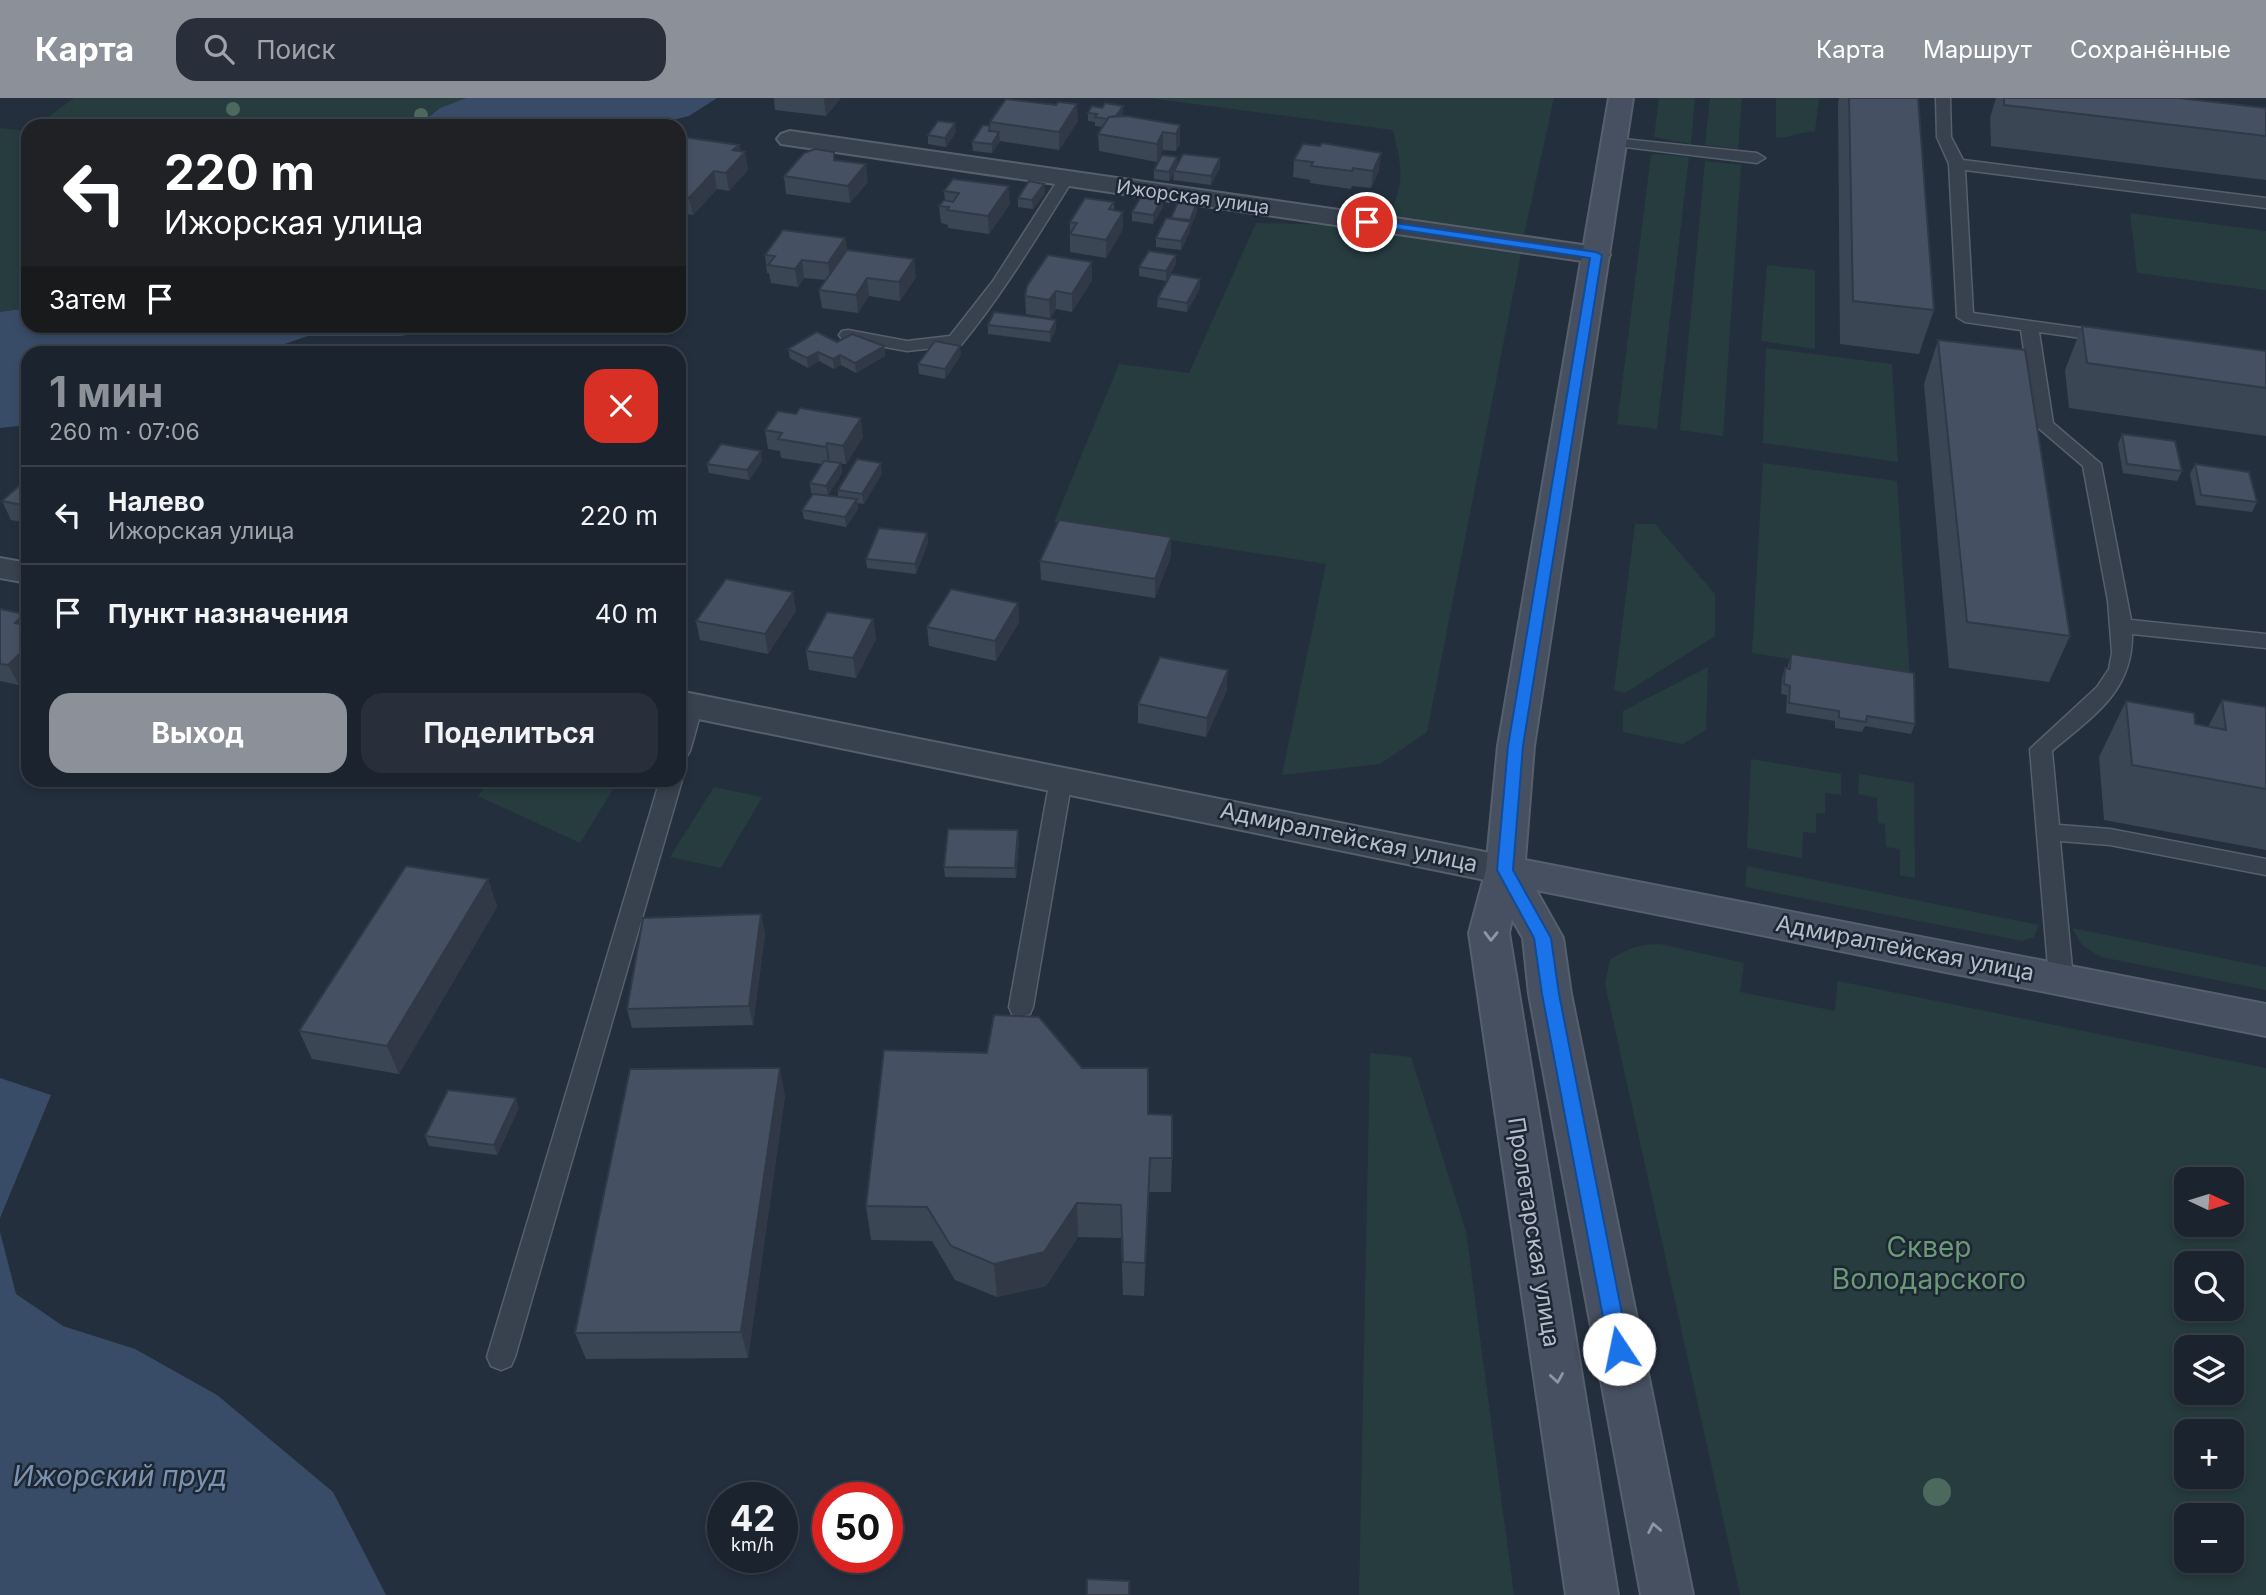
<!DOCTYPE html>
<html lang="ru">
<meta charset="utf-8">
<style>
:root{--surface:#1b232e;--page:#282f3a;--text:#f1f3f6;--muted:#a0a4aa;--line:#39404a;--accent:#8c9099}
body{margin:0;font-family:Inter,sans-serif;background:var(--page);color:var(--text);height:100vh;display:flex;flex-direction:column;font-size:26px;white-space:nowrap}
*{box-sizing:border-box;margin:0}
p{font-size:23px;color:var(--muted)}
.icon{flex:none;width:38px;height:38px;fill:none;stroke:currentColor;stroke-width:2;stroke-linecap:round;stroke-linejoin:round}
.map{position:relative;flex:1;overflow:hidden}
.sheet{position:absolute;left:21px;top:248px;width:665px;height:441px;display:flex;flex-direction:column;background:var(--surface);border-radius:21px;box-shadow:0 4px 10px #0003,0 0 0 2px var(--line)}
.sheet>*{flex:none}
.top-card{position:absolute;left:21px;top:21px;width:665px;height:214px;border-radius:21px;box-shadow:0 4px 10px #0003,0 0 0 2px var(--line);background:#202124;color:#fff;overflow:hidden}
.needle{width:46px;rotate:94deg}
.buttons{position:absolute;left:2174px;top:1069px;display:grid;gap:14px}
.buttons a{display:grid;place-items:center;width:70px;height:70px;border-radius:14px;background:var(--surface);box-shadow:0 4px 10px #0003,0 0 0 2px var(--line);font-size:35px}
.speed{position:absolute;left:707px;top:1384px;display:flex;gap:14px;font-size:35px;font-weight:700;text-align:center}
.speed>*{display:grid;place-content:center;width:91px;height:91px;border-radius:50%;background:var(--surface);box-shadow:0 4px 10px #0003,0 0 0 2px var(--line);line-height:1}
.speed small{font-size:18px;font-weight:400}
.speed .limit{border:10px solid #d22;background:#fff;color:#111}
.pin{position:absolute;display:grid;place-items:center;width:60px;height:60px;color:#fff;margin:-30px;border:4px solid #fff;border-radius:50%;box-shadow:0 2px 7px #0007}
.me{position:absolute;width:77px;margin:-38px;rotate:349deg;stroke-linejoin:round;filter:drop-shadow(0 0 5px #0008)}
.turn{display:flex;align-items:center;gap:24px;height:147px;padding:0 28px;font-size:32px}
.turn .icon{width:91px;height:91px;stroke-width:2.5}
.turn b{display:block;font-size:49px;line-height:60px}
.then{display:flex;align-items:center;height:66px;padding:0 28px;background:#0003;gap:14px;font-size:26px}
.round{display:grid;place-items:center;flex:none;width:74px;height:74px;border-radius:21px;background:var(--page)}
.headline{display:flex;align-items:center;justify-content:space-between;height:119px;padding:0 28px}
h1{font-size:42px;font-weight:700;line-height:52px;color:var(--accent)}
.cta{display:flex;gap:14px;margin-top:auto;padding:14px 28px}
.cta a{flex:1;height:80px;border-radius:21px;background:var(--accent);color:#fff;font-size:28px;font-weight:700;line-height:80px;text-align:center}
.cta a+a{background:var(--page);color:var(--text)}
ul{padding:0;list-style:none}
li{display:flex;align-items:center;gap:21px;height:98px;padding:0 28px;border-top:2px solid var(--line)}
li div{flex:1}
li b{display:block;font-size:26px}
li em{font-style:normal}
header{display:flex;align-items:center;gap:42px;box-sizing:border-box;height:98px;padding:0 35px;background:var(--accent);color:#fff}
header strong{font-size:33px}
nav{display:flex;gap:38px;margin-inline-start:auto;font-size:24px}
.search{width:490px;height:63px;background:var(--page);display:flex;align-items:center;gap:18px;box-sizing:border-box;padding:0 24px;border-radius:21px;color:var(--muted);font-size:26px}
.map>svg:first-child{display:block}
.green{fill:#263c3f;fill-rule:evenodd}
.water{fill:#394c67}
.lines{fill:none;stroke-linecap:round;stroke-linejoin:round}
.lane-casing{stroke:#565f6c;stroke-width:3}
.street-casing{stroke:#565f6c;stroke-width:4}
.secondary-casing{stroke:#565f6c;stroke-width:4}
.lane{fill:#38414e;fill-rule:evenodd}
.street{fill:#38414e;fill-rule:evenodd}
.secondary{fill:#465061;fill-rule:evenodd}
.tree{fill:#4b6a5d}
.wall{fill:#3b4654}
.shaded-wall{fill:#303945}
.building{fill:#455162;stroke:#303945;stroke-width:2}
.oneway{stroke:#8e96a5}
.route{fill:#1a73e8;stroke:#114b97;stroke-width:2}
.labels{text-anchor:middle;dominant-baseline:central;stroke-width:5;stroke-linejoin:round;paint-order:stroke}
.far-street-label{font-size:19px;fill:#b4bcc9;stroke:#1d2633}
.street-label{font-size:23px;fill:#b4bcc9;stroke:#1d2633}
.near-park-label{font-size:28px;fill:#6b9a76;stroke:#1d2633}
.near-water-label{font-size:28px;font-style:italic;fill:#7c92b1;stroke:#1d2633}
</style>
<header>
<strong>Карта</strong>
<div class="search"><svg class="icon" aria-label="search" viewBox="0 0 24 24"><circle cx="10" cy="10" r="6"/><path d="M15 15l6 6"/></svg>Поиск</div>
<nav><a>Карта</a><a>Маршрут</a><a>Сохранённые</a></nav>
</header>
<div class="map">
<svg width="2266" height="1497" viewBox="0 0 2266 1497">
<rect width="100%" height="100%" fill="#242f3e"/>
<path class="green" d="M74,0h392l-26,10 -20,16 -11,2h-373z
M1149,0h405l-30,137 -16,1 -121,-18c19,-36 15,-49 6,-88z
M1659,0h36l-4,46 -37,-7z
M1710,0h32l-4,51 -33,-4z
M1776,0h43l-4,34c-13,-2 -24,7 -39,5z
M0,30l28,3v177l-28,4z
M1656,56l33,3 -32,272 -40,-5 34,-269z
M1705,63l36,4 -18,271 -43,-6z
M2130,115l136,18v59l-129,-17z
M1256,125l81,2 184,29 -94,478 -47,32 -98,11 44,-211 -272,-42 65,-158 70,9z
M1767,167l48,5v79l-54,-8z
M1766,250l126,16 6,98 -135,-19z
M1763,365l134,18 13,197 -158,-25z
M1635,426h20l60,70v42l-90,57 -11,-3z
M1708,569l-2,63 -23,14 -60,-12v-21z
M1751,661l90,15v21l-16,-2v21l-9,-1v20l-13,-1 -1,26 -55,-10z
M1859,676l55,9 1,95 -15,-3v-26l-14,-2 -1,-23 -7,-1 -1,-25 -19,-4z
M491,682h127v1l-38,62 -102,-47z
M714,689l48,10 -41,71 -51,-11z
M1747,768l292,59 -5,12 -12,4 -277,-54z
M2072,830l194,39v23l-165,-33 -19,-12z
M1660,846l84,19 -4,29 95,19 3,-30 428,87v527h-526l-135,-611 5,-24c17,-12 30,-16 50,-16zM2186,1082h45v45h-45zM2186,1166h45v45h-45zM2186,1250h45v45h-45zM2186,1334h45v45h-45zM2186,1418h45v45h-45z
M1370,955l41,4 55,174 48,364h-155z"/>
<path class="water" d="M466,0h251l-28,18 -43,10h-237l11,-2 20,-16z
M28,210v18h422l-6,4 -44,6h-92l-50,17 -230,1v71l-28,3v-116z
M0,980l51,17 -51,123z
M0,1134l16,62 47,32 72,23 82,46 116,97 53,103h-386z"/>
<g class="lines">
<defs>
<path id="lane" d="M1936,0h14l1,39 12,23 303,38v10l-301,-38 8,143 137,19 9,5 -9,5 -71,-10 14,91 48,41 30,156 135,14v14l-134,-14c1,58 -40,83 -80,117l7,74 51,4 156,30v16l-156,-30 -50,-4 13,138 -3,7 -9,2 -9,-2 -3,-7 -19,-230 67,-62 12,-18 3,-16 -4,-52 -25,-135 -48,-41 -14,-95 -56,-8 -8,-5 -8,-153 -12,-27z
M1614,40l143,15 8,5 -8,5 -148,-18 -2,-3z
M1066,75l8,5c-36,57 -70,115 -113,167l-54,6 -65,-12 -3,-4 3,-4 6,-1 59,11 43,-5 43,-55 68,-106z
M692,600l11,7 -13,46 -3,5 -8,2v-45l6,-13z
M1061,673l8,3 3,5 -39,228 -3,7 -9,3 -9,-3 -3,-7 41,-228 3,-5z
M679,677l3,5 -167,577 -4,9 -10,4 -10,-4 -4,-9 173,-577h19z"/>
<path id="street" d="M790,33l806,116 10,2 4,6 -4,6 -10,2 -815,-119 -4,-5 4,-5z
M0,460l28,5v20l-28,-5z
M679,593l826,165 14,4 5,10 -5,10 -14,4 -826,-169z"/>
<path id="secondary" d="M1609,0h24l-99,648 -9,114 741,144v32l-730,-146 27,48 8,56 122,601h-52l-112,-601 -6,-56 -11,-19 -3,14 109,662h-52l-97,-662 17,-63 12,-124z"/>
</defs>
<use href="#lane" class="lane-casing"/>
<use href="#street" class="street-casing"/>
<use href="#secondary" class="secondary-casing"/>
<use href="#lane" class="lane"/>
<use href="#street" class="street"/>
<use href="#secondary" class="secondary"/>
</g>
<g class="tree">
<circle cx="233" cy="11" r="7"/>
<circle cx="421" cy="17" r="7"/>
<circle cx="1937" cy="1394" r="14"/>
</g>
<path class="wall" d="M774,0h67l-15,18 -51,-6z
M1839,0h79l16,212 -15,44 -79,-10 -2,-242z
M1996,0h183l87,10v72l-275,-34 -1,-28z
M1123,8v9l-1,1 58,9v18l-4,8 -13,-1 -6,12 -58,-11 -1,-17 5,-7 -8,-1v-4l-7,-1v-8l14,-5z
M1078,23l-19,29 -59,-9 -8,12 -19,-2 -1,-9 18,-16v-4z
M956,34l-10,15 -18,-3v-9z
M679,43l60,4 1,6 8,19 -19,21 -12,-2 -24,26 -14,-2z
M1177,59v7l43,3 -9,18 -38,-5 1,-7 -5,8 -15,-2v-9z
M835,62l33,22 -18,21 -64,-9 -2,-18z
M1294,62l85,11 -8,17 -19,-2 -1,3 -41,-6v-3l-17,-3z
M953,81l57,25 -21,30 -41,-6v-3l-7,-2 -2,-17 6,-6 -1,-9z
M1044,86l1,9 -12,16 -15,-2v-9z
M1114,104v8l9,2v17l-17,29 -36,-6v-30z
M1163,109l-10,17 -21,-3v-9z
M1197,114l-7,16v3l-9,19 -25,-3v-9l15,-20z
M845,140l2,12 69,27 -16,24 -31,-5 -11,17 -36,-5 -3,-18 7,-10 -22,-2 -6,9 -27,-4 -2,-10h-2l-2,-18z
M1176,166l-10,17 -27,-5v-9z
M1092,182l-20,32 -16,-3 -6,9 -24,-4 -1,-18z
M1200,190l-13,24 -30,-5 1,-9z
M988,227l68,4 -6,13 -62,-8z
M2082,228l184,25v85l-197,-28 -4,-38z
M1938,242l132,296 -21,46 -100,-14 -25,-284z
M884,248l1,10 -29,17 -15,-8 -7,4 -15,-8 -11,7 -18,-10 -2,-9z
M961,257l-16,24 -26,-5 -1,-10z
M765,332l98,7 -17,27h-5l1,9 -14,22 -17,-2 -1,-10 12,-19 -41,-6 -1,-7 -12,-2z
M2122,336l60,37 -5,10 -54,-8 -5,-29z
M762,363l-13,19 -40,-7 -2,-9z
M2195,366l62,38 -5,10 -56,-7 -6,-31z
M882,375l-18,31 -7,-1 1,6 -12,18 -42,-8 -2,-9 36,-13v-7z
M28,380v45l-17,-3 -9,-19z
M927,435l1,10 -12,31 -49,-6 -1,-9z
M1171,458l-16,42 -114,-18 -1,-19z
M1018,505l1,19 -23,39 -67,-15 -2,-19z
M0,511l24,5 4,7v55l-9,9 -19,-4z
M796,513l-28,43 -68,-14 -4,-19z
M873,521l3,20 -20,39 -47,-8 -3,-19z
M1791,556l124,70 -4,10 -46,-8 -3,6 -27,-4v-7l-49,-8 1,-18 -6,-1 1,-16 3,-10 2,1z
M1227,592l-21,47 -68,-14v-19z
M2222,602l44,7v143l-162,-30 -5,-63 27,-56 69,23 13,3z
M1019,742l-3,38 -71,-1 -1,-10z
M488,781l9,28 -98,167 -87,-15 -13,-28z
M761,816l4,20 -12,91 -121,3 -5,-19z
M1082,970l66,46 24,44 -1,34h-22l-5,104 -21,-1 -2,-57 -43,-1 -32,49 -49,11 -42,-17 -23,-39 -61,-1 -5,-34z
M785,998l-37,262 -162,1 -11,-26z
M519,1010l-22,47 -68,-9 -4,-10z"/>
<path class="shaded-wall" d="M825,0h16l-15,18 -2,-17z
M1077,6l1,17 -19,29v-18z
M1123,8v9l-10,14v-9z
M955,25l1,9 -10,15 -1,-9z
M1180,27v18l-4,8v-17z
M999,34l1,9 -8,12v-9z
M1163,34v18l-6,12v-18z
M739,47l2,12 4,-5 3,18 -19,21 -3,-18 7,-23z
M1381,55l-2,18 -8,17 2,-17z
M1177,59v9l-3,5v2l-5,8v-9z
M1220,60v9l-9,18v-9z
M866,66l2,18 -18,21 -2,-17z
M714,73l3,18 -24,26 -4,-17z
M1044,86l1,9 -12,16 -1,-9z
M1009,88l1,18 -21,30 -1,-18z
M1163,100v9l-10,17v-9z
M1197,104v10l-7,16v3l-9,19v-9l9,-18v-3z
M1123,114v17l-17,29v-18z
M845,140l2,18 -17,25 -2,-18z
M1176,157v9l-10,17v-10z
M914,161l2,18 -16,24 -1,-19z
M802,162l2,18 -6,9 -3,-18z
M1092,164v18l-20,32v-18z
M867,180l2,18 -11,17 -2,-18z
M1200,181v9l-13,24v-9z
M1056,193v18l-6,9 -1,-18z
M1056,222v9l-6,13v-10z
M884,248l1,10 -29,17 -1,-10z
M960,248l1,9 -16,24v-10z
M818,254l1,9 -11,7 -1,-10z
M840,257l1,10 -7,4 -1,-10z
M861,320l2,19 -17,27 -3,-18z
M827,345l3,19 -2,3 -2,-18z
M761,353l1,10 -13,19 -2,-10z
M841,365l1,10 -14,22 -2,-9z
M881,365l1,10 -18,31 -2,-10z
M857,401l1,10 -12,18 -1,-10z
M927,435l1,10 -12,31 -1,-10z
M1171,439v19l-16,42v-19z
M793,494l3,19 -28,43 -3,-20z
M1018,505l1,19 -23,39 -1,-20z
M24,516l4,7v18l-13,-16z
M873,521l3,20 -20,39 -3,-20z
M28,548v30l-9,9 -11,-20z
M1228,572l-1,20 -21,47 1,-19z
M1018,732l1,10 -3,38 -1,-10z
M488,781l9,28 -98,167 -12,-28z
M761,816l4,20 -12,91 -4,-19z
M780,970l5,28 -37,262 -7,-26z
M516,1000l3,10 -22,47 -3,-10z
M1150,1060l-1,34 -5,104 1,-33z
M1077,1105l1,34 -32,49 -49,11 -3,-33z"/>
<path class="building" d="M1849,0h69l16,212 -81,-9z
M2004,0h175l87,10v28l-262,-31z
M1006,1l50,6 2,-3 19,2 -18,28 -69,-10z
M1105,5l18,3 -7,10 -7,1 -2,2 -12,-2 2,-3 -9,-1 4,-7 10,2z
M1127,18l53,9 -4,9 -13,-2 -6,12 -59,-10 11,-17z
M938,23l17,2 -10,15 -17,-3z
M983,27l7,1 -1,5 10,1 -7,12 -20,-2z
M683,39l56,8 -6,5 12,2 -19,21 -12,-2 -25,27 -10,-2v-55z
M1322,45l59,10 -8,18 -20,-3 -1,3 -41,-5 2,-4 -19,-2 9,-16 17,2z
M815,51l19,3v8l32,4 -18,22 -64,-10 20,-23z
M1183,56l37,4 -9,18 -37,-5z
M1162,57l15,2 -8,15 -15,-2z
M953,81l56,7 -21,30 -41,-6 2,-3 -10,-1 5,-6 9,2 6,-9 -15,-2z
M1029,83l15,3 -12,16 -14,-2z
M1142,97l21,3 -10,17 -21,-3z
M1085,100l29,4 -5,7 14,3 -17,28 -36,-6 7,-11 -7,-1z
M1179,102l18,2 -7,18 -19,-2z
M1166,120l25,4 -10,19 -25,-3z
M783,132l62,8 -17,25 -26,-3 -7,9 -27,-4 7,-9 -10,-1z
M847,152l67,9 -15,23 -32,-4 -11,17 -37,-5z
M1149,153l27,4 -10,16 -27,-4z
M1048,157l44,7 -20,32 -16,-3 -7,9 -24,-4 2,-10z
M1171,176l29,5 -13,24 -29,-5z
M994,214l62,8 -6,12 -62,-7z
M2082,228l184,25v37l-179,-25z
M817,234l20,10 15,-8 32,12 -29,17 -15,-8 -7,4 -15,-7 -11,6 -19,-9z
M1938,242l87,10 45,286 -103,-14z
M935,243l25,5 -15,23 -27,-5z
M800,310l61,10 -18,28 -16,-3 -1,4 -48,-8 4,-6 -17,-3 13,-19 18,3z
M2122,336l53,7 7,30 -55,-7z
M721,346l40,7 -14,19 -40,-6z
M857,361l24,4 -19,31 -24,-4z
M824,363l17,2 -15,23 -16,-3z
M2195,366l54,8 8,30 -56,-7z
M28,380v28l-26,-5z
M813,396l44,5 -12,18 -43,-7z
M1059,422l112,17 -16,42 -115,-18z
M879,430l48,5 -12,31 -49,-5z
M726,481l67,13 -28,42 -69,-13z
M951,491l67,14 -23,38 -68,-14z
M0,511l24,5 -9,9 13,3v20l-20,19 -8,-1z
M827,514l46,7 -20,39 -47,-7z
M1791,556l123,19 1,51 -48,-8 -1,6 -27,-4v-7l-50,-8 1,-17 -6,-2 1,-16 5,1z
M1160,559l68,13 -21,48 -69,-14z
M2222,602l44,7v82l-134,-24 -6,-64 68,12 1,11 31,6z
M948,731l70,1 -3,38 -71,-1z
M406,768l82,13 -101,167 -88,-15z
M761,816l-12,92 -122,3 16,-91z
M994,917l45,2 43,51h66v46l24,1v43h-22l-5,105 -22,-1 -2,-57 -44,-2 -33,49 -50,12 -43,-18 -24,-39 -61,-1 18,-156 103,3z
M780,970l-39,264 -166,1 55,-264z
M448,992l68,8 -22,47 -69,-9z
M1087,1481l42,2v14h-42z"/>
<defs><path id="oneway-chevron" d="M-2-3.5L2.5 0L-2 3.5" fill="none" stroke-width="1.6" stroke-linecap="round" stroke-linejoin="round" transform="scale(1.75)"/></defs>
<g class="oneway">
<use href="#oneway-chevron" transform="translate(1491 838) rotate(91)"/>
<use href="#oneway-chevron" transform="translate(1557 1280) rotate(81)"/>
<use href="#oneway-chevron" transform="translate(1654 1430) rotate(-101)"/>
</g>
<path class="route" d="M1367,121l229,33 6,3 -79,491 -10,124 38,68 8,56 70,355 -3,6 -7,3 -7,-3 -3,-6 -67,-355 -8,-56 -37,-68 11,-124 82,-488 -227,-34v-4z"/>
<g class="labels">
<g class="far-street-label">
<text transform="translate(1193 99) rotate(8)">Ижорская улица</text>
</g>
<g class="street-label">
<text transform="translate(1349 739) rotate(12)">Адмиралтейская улица</text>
<text transform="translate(1905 850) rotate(11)">Адмиралтейская улица</text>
<text transform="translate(1534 1134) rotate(81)">Пролетарская улица</text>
</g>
<g class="near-park-label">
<text x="1929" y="1149">Сквер<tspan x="1929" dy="32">Володарского</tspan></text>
</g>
<g class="near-water-label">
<text x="120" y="1378">Ижорский пруд</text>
</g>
</g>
</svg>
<div class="buttons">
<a><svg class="needle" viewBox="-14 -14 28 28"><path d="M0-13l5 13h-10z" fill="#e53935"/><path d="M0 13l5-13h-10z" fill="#a0a4aa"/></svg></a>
<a><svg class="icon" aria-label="search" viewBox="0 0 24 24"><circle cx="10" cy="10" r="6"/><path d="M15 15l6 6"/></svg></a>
<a><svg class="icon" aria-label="layers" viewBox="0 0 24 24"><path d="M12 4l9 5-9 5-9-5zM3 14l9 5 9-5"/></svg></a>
<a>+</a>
<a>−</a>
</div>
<div class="speed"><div>42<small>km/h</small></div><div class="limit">50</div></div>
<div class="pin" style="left:1367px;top:124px;background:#d93025"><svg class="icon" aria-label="arrive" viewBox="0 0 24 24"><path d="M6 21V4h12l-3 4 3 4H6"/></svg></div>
<svg class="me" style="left:1619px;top:1251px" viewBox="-20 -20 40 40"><circle r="19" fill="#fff"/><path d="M0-13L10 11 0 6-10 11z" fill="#1a73e8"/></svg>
<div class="top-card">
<div class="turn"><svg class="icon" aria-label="left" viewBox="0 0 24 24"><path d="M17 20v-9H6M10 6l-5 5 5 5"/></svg><div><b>220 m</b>Ижорская улица</div></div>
<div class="then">Затем<svg class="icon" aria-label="arrive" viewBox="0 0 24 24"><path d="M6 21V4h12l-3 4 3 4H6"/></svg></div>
</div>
<section class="sheet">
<div class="headline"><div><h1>1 мин</h1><p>260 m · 07:06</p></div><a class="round" style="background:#d93025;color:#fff"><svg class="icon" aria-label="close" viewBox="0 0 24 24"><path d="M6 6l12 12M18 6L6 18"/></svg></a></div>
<ul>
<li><svg class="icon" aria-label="left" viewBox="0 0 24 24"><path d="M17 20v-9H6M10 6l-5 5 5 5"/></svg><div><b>Налево</b><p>Ижорская улица</p></div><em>220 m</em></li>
<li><svg class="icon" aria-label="arrive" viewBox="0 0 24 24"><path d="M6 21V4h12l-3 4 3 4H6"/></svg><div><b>Пункт назначения</b></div><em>40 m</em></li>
</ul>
<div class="cta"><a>Выход</a><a>Поделиться</a></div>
</section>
</div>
